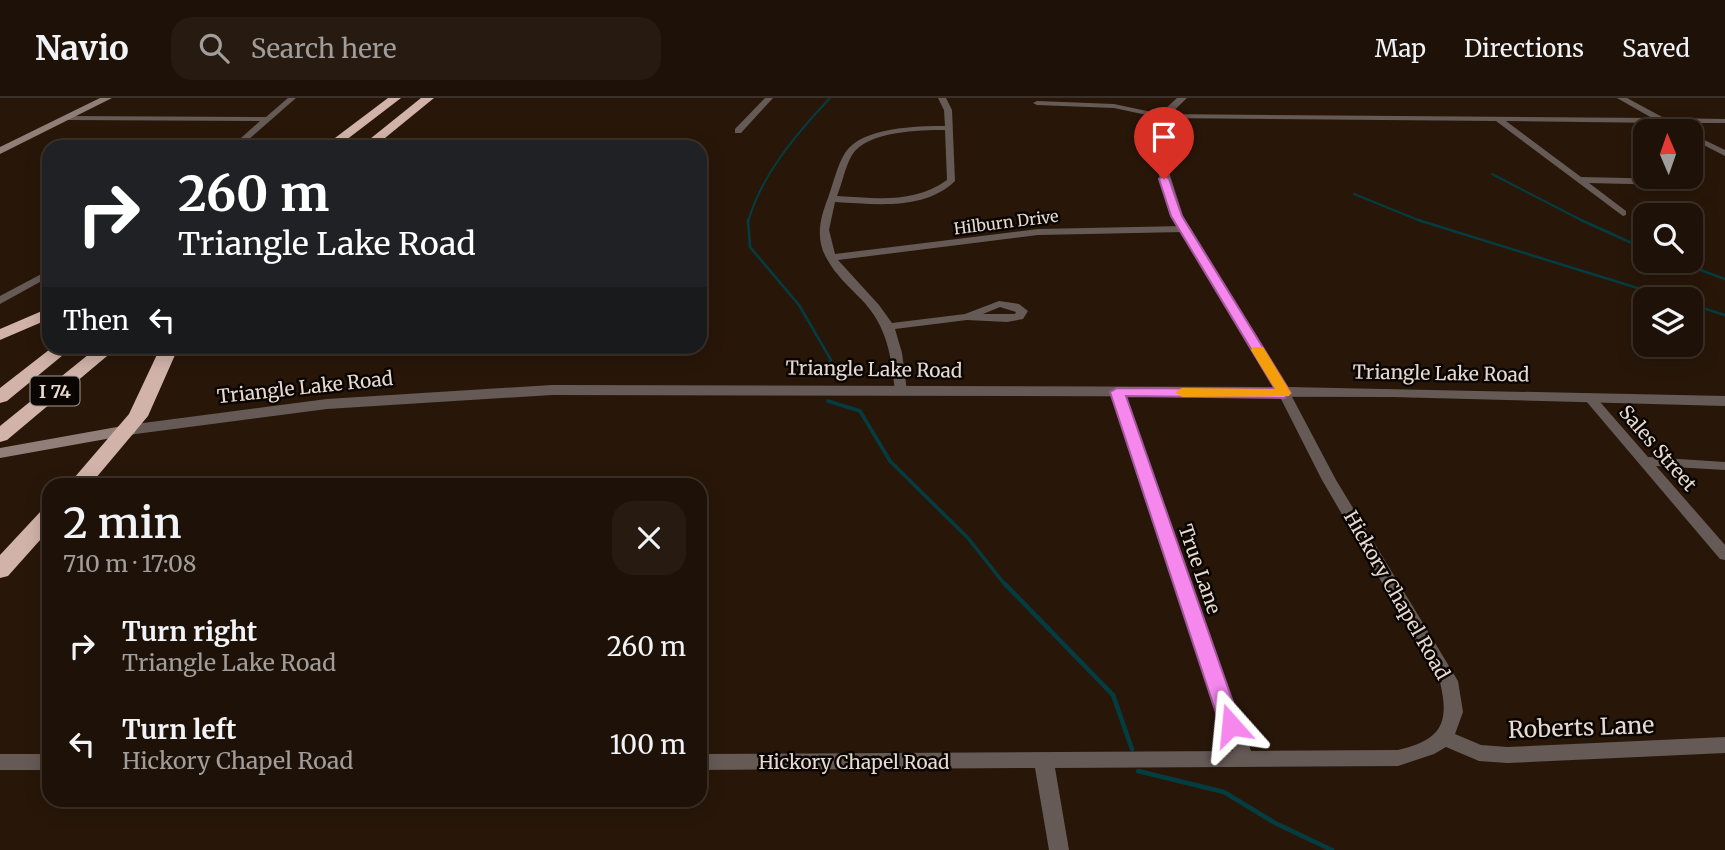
<!DOCTYPE html>
<meta charset="utf-8">
<style>
:root{--surface:#1e1107;--page:#261a11;--text:#f1f3f6;--muted:#a19d9b;--line:#3c3128}
body{margin:0;font-family:Merriweather,serif;background:var(--page);color:var(--text);height:100vh;display:flex;flex-direction:column;font-size:26px;white-space:nowrap}
*{box-sizing:border-box;margin:0}
p{font-size:23px;color:var(--muted)}
.icon{flex:none;width:38px;height:38px;fill:none;stroke:currentColor;stroke-width:2;stroke-linecap:round;stroke-linejoin:round}
.map{position:relative;flex:1;overflow:hidden}
.details{position:absolute;left:42px;top:380px;width:665px;height:329px;display:flex;flex-direction:column;background:var(--surface);border-radius:21px;box-shadow:0 4px 18px #0003,0 0 0 2px var(--line)}
.details>*{flex:none}
.top-card{position:absolute;left:42px;top:42px;width:665px;height:214px;border-radius:21px;box-shadow:0 4px 18px #0003,0 0 0 2px var(--line);background:#202124;color:#fff;overflow:hidden}
.needle{width:46px;rotate:358deg}
.controls{position:absolute;left:1633px;top:21px;display:grid;gap:14px}
.controls a{display:grid;place-items:center;width:70px;height:70px;border-radius:14px;background:var(--surface);box-shadow:0 4px 18px #0003,0 0 0 2px var(--line);font-size:35px}
.pin{position:absolute;display:grid;place-items:center;width:60px;height:60px;color:#fff;margin:-72px -30px;border-radius:50% 50% 50% 0;rotate:-45deg;box-shadow:0 0 7px #0007}
.pin .icon{rotate:45deg}
.me{position:absolute;width:77px;margin:-38px;rotate:342deg;stroke-linejoin:round;filter:drop-shadow(0 0 5px #0008)}
.turn{display:flex;align-items:center;gap:24px;height:147px;padding:0 21px;font-size:32px}
.turn .icon{width:91px;height:91px;stroke-width:2.5}
.turn b{display:block;font-size:49px;line-height:60px}
.then{display:flex;align-items:center;height:66px;padding:0 21px;background:#0003;gap:14px;font-size:26px}
.round{display:grid;place-items:center;flex:none;width:74px;height:74px;border-radius:21px;background:var(--page)}
.summary{display:flex;align-items:center;justify-content:space-between;height:119px;padding:0 21px}
h1{font-size:42px;font-weight:600;line-height:52px}
ul{padding:0;list-style:none}
li{display:flex;align-items:center;gap:21px;height:98px;padding:0 21px}
li div{flex:1}
li b{display:block;font-size:26px}
li em{font-style:normal}
header{display:flex;align-items:center;gap:42px;box-sizing:border-box;height:98px;padding:0 35px;background:var(--surface);border-bottom:2px solid var(--line)}
header strong{font-size:33px}
nav{display:flex;gap:38px;margin-inline-start:auto;font-size:24px}
.search{width:490px;height:63px;background:var(--page);display:flex;align-items:center;gap:18px;box-sizing:border-box;padding:0 24px;border-radius:21px;color:var(--muted);font-size:26px}
.map>svg:first-child{display:block}
.lines{fill:none;stroke-linecap:round;stroke-linejoin:round}
.stream-far3{stroke:#043d41;stroke-width:2}
.stream-far2{stroke:#043d41;stroke-width:2.5}
.stream-far1{stroke:#043d41;stroke-width:3.5}
.stream{stroke:#043d41;stroke-width:4.5}
.minor{fill:#665a56;fill-rule:evenodd}
.tertiary{fill:#665a56;fill-rule:evenodd}
.secondary{fill:#917e78;fill-rule:evenodd}
.motorway{fill:#d1b3a9;fill-rule:evenodd}
.route{fill:#f688ed;stroke:#a0589a;stroke-width:2}
.slow{fill:#f59e0b}
.labels{text-anchor:middle;dominant-baseline:central;stroke-width:5;stroke-linejoin:round;paint-order:stroke}
.far-street-label{font-size:16px;fill:#e7dad1;stroke:#0b0502}
.shield{fill:#0b0502;stroke:#a59a93;stroke-width:2}
.shield-label{font-size:18px;font-weight:bold;fill:#e7dad1}
.street-label{font-size:19px;fill:#e7dad1;stroke:#0b0502}
.near-street-label{font-size:23px;fill:#e7dad1;stroke:#0b0502}
</style>
<header>
<strong>Navio</strong>
<div class="search"><svg class="icon" aria-label="search" viewBox="0 0 24 24"><circle cx="10" cy="10" r="6"/><path d="M15 15l6 6"/></svg>Search here</div>
<nav><a>Map</a><a>Directions</a><a>Saved</a></nav>
</header>
<div class="map">
<svg width="1725" height="752" viewBox="0 0 1725 752">
<rect width="100%" height="100%" fill="#281709"/>
<g class="lines">
<path class="stream-far3" d="M1492,76l93,48
M1354,96l69,28
M748,124c13,-47 49,-89 82,-124"/>
<path class="stream-far2" d="M748,122l2,27 49,58 32,55 -11,17
M1418,122l255,79
M1581,122l64,29
M1676,163l49,18
M1690,206l35,11"/>
<path class="stream-far1" d="M828,303l32,10 30,50 78,77 38,48"/>
<path class="stream" d="M1005,486l108,111 19,54
M1138,673l86,21 51,31 57,27"/>
<path class="minor" d="M288,0h8l-56,49h-9l29,-26 -192,-1 -4,-2 4,-2 198,1z
M765,0h8l-32,35h-6v-4z
M938,0h8l6,12 3,71c-31,30 -80,23 -120,21l-6,28 6,24 203,-25 146,-3 5,3 -5,3 -146,3 -200,25 41,45 13,18 73,-9 34,-13 20,3 9,7 -5,8 -16,3 -40,-2 -72,9 7,24 5,38 -6,4 -6,-4c-4,-37 -8,-65 -34,-92 -12,-12 -26,-25 -34,-40 -12,-20 -7,-41 1,-61 5,-14 9,-32 17,-45 16,-26 73,-27 100,-27l-1,-16zM945,32l2,50c-33,24 -72,18 -110,16 5,-12 8,-29 15,-41 15,-24 68,-25 93,-25zM1000,209l16,5 -1,2h-32z
M1617,0h10l37,20 61,1v4h-52l13,8h-9l-16,-8 -155,-2 75,56 89,2 4,3 -4,3 -81,-2 37,28v4l-3,1 -127,-95 -335,-3 -47,-10 -77,-3 -4,-2 4,-2 77,3 47,10 491,4z
M1690,35l35,17v6l-35,-18z
M49,172v7l-49,27v-8z
M1117,290l6,4 128,359 147,-1c43,-10 52,-26 42,-68l-118,-202 -44,-87 6,-4 6,4 46,87 122,201 5,31 -8,22 26,11 26,2 218,-10v16l-218,10 -28,-2 -33,-14 -12,7 -36,12 -343,2 14,82h-20l-14,-82 -335,2v-16l533,-3 -122,-359z
M1590,296l4,1 54,62 77,5v8l-69,-4 69,79v15l-5,-1 -134,-158 -2,-3z
M0,656h49v16h-49z"/>
<path class="tertiary" d="M1177,0h10l-29,28 -2,5 27,85 105,171 437,9v10l-333,-9 -840,-2 -225,14 -199,26 -8,-5 8,-5 199,-26 225,-14 721,2 -102,-171 -25,-85 4,-8z"/>
<path class="secondary" d="M100,0h12l-112,56v-7z
M128,327l6,1 2,4 -2,4 -134,24v-10z"/>
<path class="motorway" d="M388,0h13l-64,49h-14z
M421,0h13l-60,49h-14z
M49,210v11l-49,21v-11z
M54,248h20l-67,55 -7,2v-15z
M99,248h20l-112,94 -7,2v-16z
M161,248h18l-31,70 -58,69h-22l61,-71z
M49,411v21l-41,46 -8,2v-23l41,-44z"/>
</g>
<path class="route" d="M1164,78l5,3 13,37 109,177 -7,5 -158,-2 115,329 -3,6h-14l-4,-6 -110,-333 7,-4 158,1 -104,-173 -12,-37z"/>
<path class="slow" d="M1253,249h10l28,46 -2,3 -107,1 -7,-5 7,-4 93,1 -24,-39z"/>
<g class="labels">
<g class="far-street-label">
<text transform="translate(1006 124) rotate(-7)">Hilburn Drive</text>
</g>
<rect class="shield" x="30.5" y="278.5" width="49" height="29" rx="5"/>
<g class="shield-label">
<text x="55" y="293">I 74</text>
</g>
<g class="street-label">
<text transform="translate(874 271) rotate(1)">Triangle Lake Road</text>
<text transform="translate(1441 275) rotate(1)">Triangle Lake Road</text>
<text transform="translate(305 289) rotate(-6)">Triangle Lake Road</text>
<text transform="translate(1658 350) rotate(49)">Sales Street</text>
<text transform="translate(1200 471) rotate(71)">True Lane</text>
<text transform="translate(1397 497) rotate(60)">Hickory Chapel Road</text>
<text x="854" y="664">Hickory Chapel Road</text>
</g>
<g class="near-street-label">
<text transform="translate(1581 629) rotate(-2)">Roberts Lane</text>
</g>
</g>
</svg>
<div class="controls">
<a><svg class="needle" viewBox="-14 -14 28 28"><path d="M0-13l5 13h-10z" fill="#e53935"/><path d="M0 13l5-13h-10z" fill="#a19d9b"/></svg></a>
<a><svg class="icon" aria-label="search" viewBox="0 0 24 24"><circle cx="10" cy="10" r="6"/><path d="M15 15l6 6"/></svg></a>
<a><svg class="icon" aria-label="layers" viewBox="0 0 24 24"><path d="M12 4l9 5-9 5-9-5zM3 14l9 5 9-5"/></svg></a>
</div>
<div class="pin" style="left:1164px;top:81px;background:#d93025"><svg class="icon" aria-label="arrive" viewBox="0 0 24 24"><path d="M6 21V4h12l-3 4 3 4H6"/></svg></div>
<svg class="me" style="left:1231px;top:627px" viewBox="-20 -20 40 40"><path d="M0-17L14 15 0 8-14 15z" fill="#f688ed" stroke="#fff" stroke-width="4"/></svg>
<div class="top-card">
<div class="turn"><svg class="icon" aria-label="right" viewBox="0 0 24 24"><path d="M7 20v-9h11M14 6l5 5-5 5"/></svg><div><b>260 m</b>Triangle Lake Road</div></div>
<div class="then">Then<svg class="icon" aria-label="left" viewBox="0 0 24 24"><path d="M17 20v-9H6M10 6l-5 5 5 5"/></svg></div>
</div>
<section class="details">
<div class="summary"><div><h1>2 min</h1><p>710 m · 17:08</p></div><a class="round"><svg class="icon" aria-label="close" viewBox="0 0 24 24"><path d="M6 6l12 12M18 6L6 18"/></svg></a></div>
<ul>
<li><svg class="icon" aria-label="right" viewBox="0 0 24 24"><path d="M7 20v-9h11M14 6l5 5-5 5"/></svg><div><b>Turn right</b><p>Triangle Lake Road</p></div><em>260 m</em></li>
<li><svg class="icon" aria-label="left" viewBox="0 0 24 24"><path d="M17 20v-9H6M10 6l-5 5 5 5"/></svg><div><b>Turn left</b><p>Hickory Chapel Road</p></div><em>100 m</em></li>
</ul>
</section>
</div>
